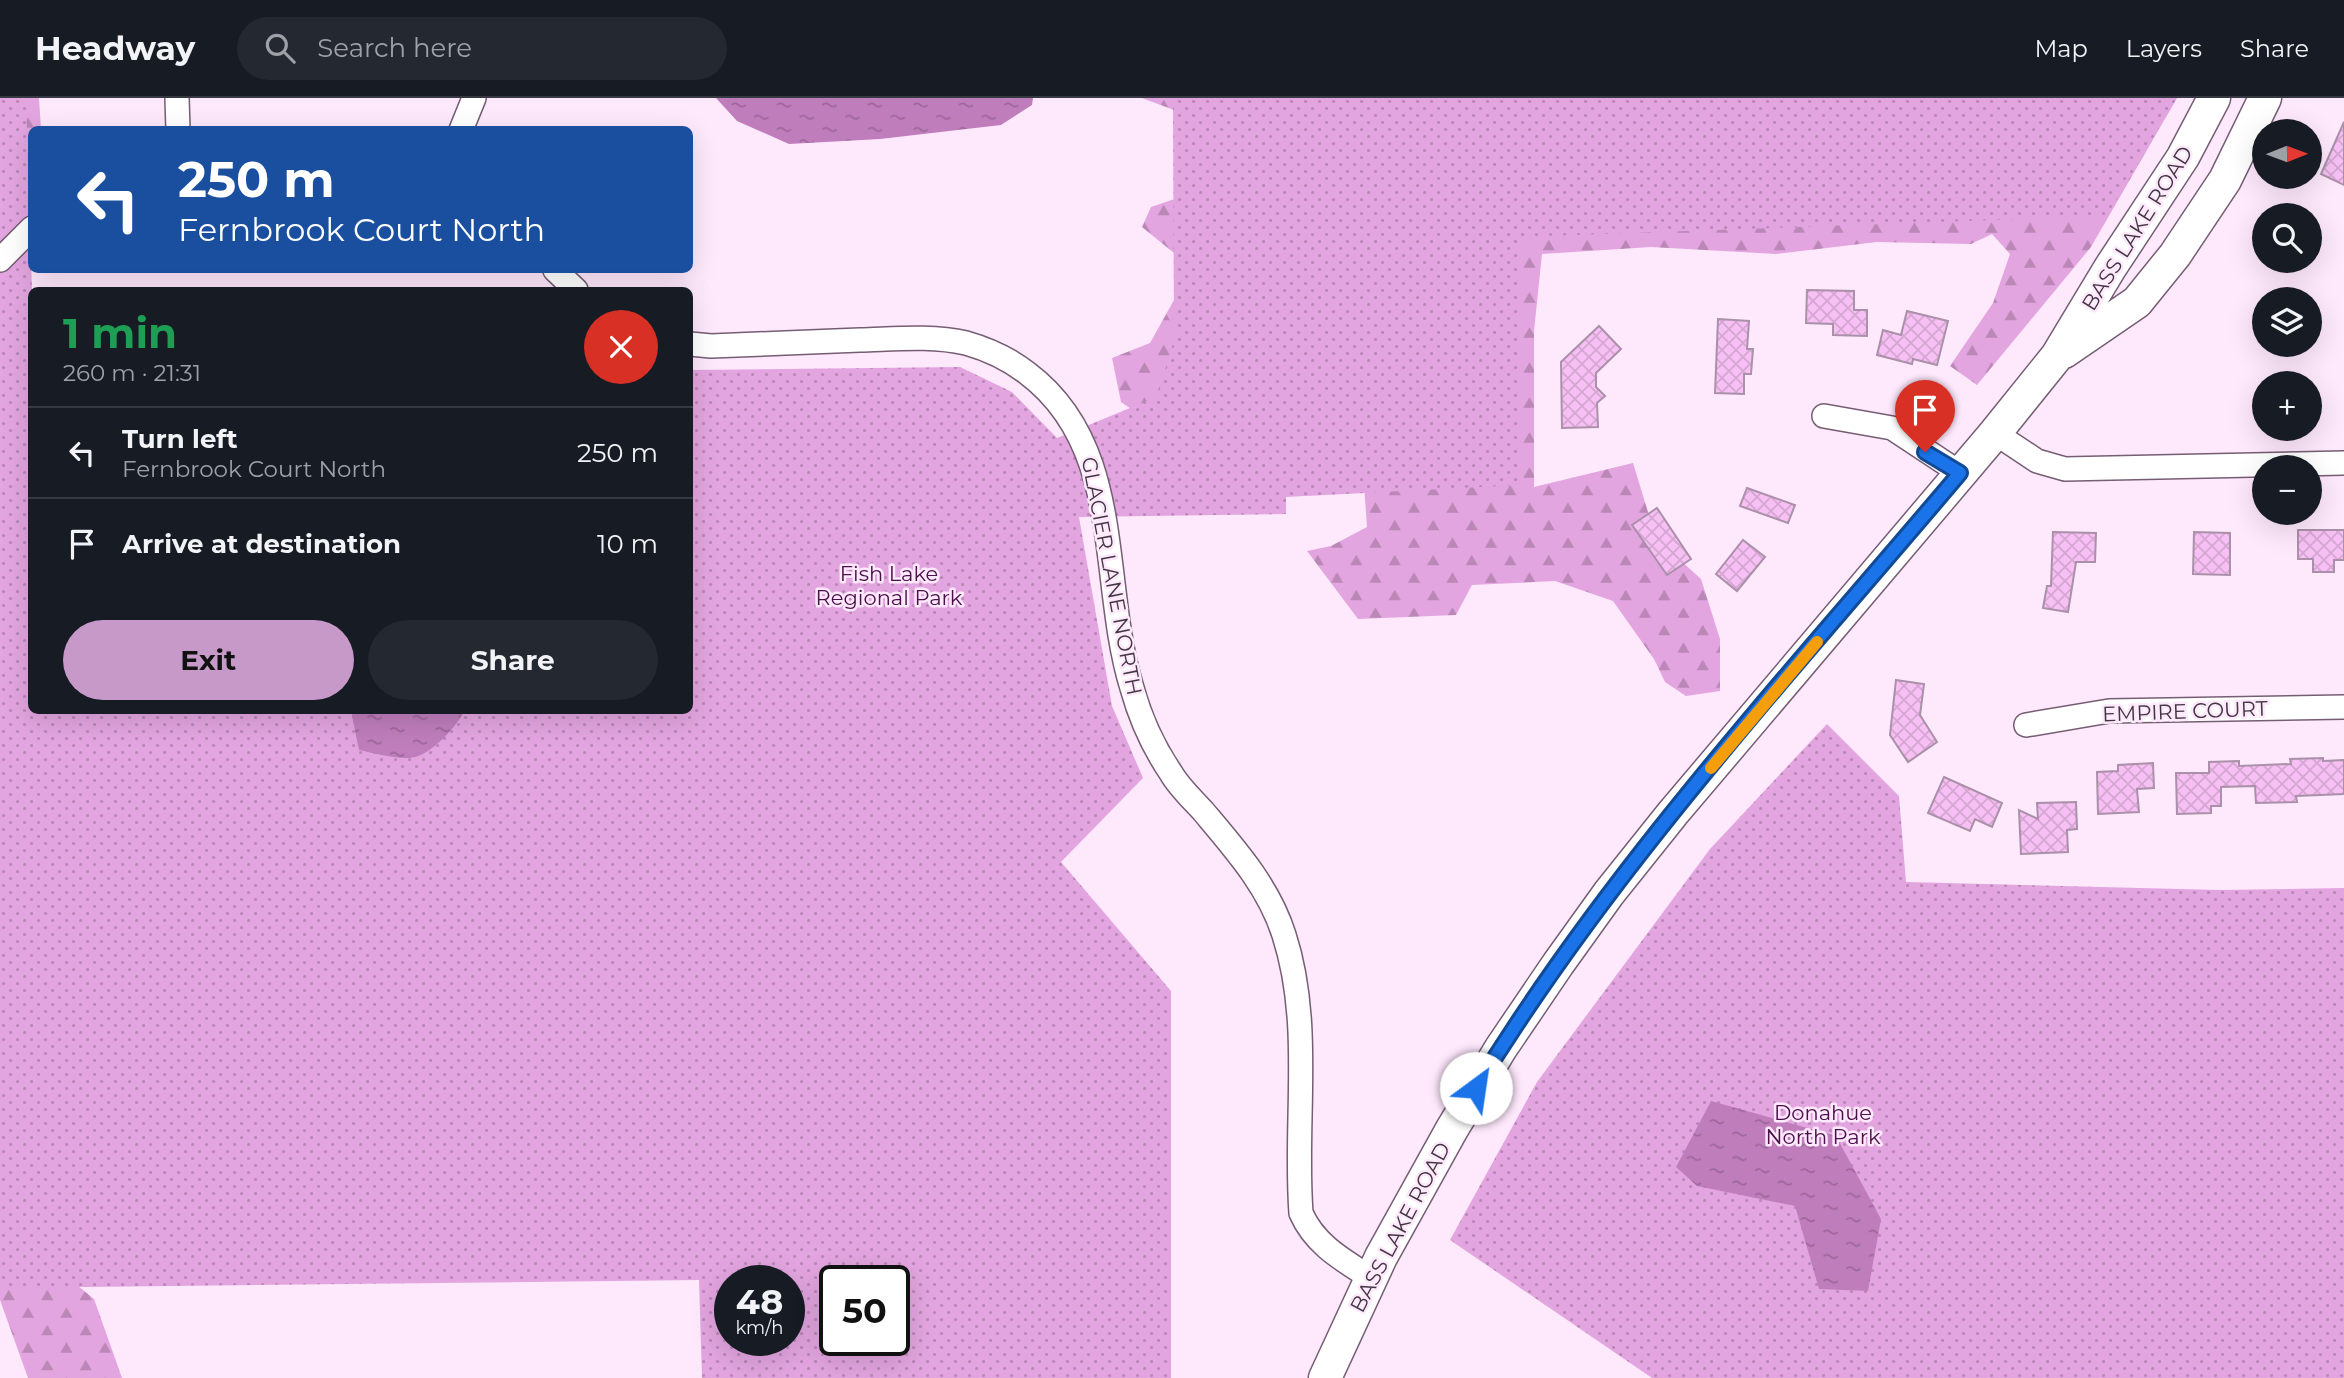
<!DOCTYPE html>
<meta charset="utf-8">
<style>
:root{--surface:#171b24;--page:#242831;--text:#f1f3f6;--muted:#9ea1a6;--line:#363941;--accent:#c699c9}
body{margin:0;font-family:Montserrat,sans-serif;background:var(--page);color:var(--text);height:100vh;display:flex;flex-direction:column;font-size:26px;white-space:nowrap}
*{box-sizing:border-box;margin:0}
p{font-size:23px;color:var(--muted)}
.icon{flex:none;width:38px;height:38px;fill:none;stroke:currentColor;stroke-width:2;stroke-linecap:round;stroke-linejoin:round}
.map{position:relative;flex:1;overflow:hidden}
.drawer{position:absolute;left:28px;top:189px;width:665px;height:427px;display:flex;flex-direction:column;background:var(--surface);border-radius:10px;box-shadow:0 7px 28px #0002}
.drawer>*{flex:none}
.hud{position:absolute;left:28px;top:28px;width:665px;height:147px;border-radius:10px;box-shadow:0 7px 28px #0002;background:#1a4fa0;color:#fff;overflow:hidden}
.needle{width:46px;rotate:89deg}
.controls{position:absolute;left:2252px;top:21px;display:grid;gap:14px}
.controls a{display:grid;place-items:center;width:70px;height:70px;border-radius:50%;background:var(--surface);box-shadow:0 7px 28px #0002;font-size:35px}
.speed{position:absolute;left:714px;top:1167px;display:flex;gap:14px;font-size:35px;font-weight:700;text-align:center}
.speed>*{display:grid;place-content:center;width:91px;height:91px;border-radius:50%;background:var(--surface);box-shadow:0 7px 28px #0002;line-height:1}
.speed small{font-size:18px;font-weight:400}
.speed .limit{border:4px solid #111;border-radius:10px;background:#fff;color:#111}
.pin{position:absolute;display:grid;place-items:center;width:60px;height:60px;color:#fff;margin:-72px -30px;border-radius:50% 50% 50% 0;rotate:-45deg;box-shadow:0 0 7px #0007}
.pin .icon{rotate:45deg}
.me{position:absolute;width:77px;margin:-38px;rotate:31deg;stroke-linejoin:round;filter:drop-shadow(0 0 5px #0008)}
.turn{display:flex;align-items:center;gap:24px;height:147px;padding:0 35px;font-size:32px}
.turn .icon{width:91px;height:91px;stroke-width:2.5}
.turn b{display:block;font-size:49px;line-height:60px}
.round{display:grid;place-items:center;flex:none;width:74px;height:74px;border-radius:37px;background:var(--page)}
.head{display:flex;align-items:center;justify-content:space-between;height:119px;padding:0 35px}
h1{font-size:42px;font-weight:700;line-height:52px;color:#1e9e55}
.primary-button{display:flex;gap:14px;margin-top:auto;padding:14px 35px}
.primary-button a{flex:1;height:80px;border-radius:42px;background:var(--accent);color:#111;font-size:28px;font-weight:700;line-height:80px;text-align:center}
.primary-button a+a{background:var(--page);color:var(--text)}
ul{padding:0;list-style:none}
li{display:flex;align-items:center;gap:21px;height:91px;padding:0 35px;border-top:2px solid var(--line)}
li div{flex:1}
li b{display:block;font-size:26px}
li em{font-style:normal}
header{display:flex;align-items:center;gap:42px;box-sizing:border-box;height:98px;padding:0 35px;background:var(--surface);border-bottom:2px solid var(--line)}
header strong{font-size:33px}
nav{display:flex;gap:38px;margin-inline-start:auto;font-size:24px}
.search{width:490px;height:63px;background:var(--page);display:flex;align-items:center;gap:18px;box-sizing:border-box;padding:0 24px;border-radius:38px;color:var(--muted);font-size:26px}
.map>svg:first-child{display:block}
.forest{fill:url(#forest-firs)}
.park{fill:url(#park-dots);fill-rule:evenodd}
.water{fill:url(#water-ripples)}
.building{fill:url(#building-cross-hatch);stroke:#aa90a8;stroke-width:2}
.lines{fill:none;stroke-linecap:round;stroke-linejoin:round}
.street-casing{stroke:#755d73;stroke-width:26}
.secondary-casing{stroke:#755d73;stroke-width:35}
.street{stroke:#fff;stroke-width:23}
.secondary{stroke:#fff;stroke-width:32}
.route-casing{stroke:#114b97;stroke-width:18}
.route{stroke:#1a73e8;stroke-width:12}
.slow{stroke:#f59e0b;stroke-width:12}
.labels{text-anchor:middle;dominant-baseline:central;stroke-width:5;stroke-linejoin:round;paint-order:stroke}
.street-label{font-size:21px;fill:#413741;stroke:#fee8fc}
.park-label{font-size:21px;fill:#4b0f4b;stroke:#fee8fc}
</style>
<header>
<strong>Headway</strong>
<div class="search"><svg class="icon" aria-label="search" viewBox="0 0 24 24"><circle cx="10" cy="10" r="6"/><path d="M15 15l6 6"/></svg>Search here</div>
<nav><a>Map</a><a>Layers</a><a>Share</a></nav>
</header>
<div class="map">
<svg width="2344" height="1280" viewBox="0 0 2344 1280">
<defs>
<pattern id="forest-firs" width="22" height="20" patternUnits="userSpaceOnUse" patternTransform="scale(1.75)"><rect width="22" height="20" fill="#e3a5e0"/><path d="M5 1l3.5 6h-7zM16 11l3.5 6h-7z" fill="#ba87b7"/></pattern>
<pattern id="park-dots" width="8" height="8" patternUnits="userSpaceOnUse" patternTransform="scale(1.75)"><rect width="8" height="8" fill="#e3a5e0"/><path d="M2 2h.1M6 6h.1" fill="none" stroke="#ba87b7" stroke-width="1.8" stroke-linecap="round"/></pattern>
<pattern id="water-ripples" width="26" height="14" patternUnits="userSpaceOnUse" patternTransform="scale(1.75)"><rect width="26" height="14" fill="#bf7dbc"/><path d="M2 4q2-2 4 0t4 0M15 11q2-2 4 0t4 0" fill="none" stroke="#9d679a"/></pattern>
<pattern id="building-cross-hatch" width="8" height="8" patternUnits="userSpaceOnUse" patternTransform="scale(1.75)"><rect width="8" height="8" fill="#f7c0f4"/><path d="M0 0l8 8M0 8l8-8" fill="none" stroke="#d5a6d2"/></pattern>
</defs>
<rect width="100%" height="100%" fill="#fee8fc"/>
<path class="forest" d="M0,0h39l2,31 -9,1 -1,70 -31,22z
M1142,0h1035l-86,149 -114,138 -27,-19 43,-63 17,-49 -18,-20 -21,10 -94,-2 -101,12 -125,-7 -109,7 -8,77v156l99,-24 23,75 45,41 19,60v52l-34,5 -21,-14 -11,-23 -41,-58 -58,-20 -83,4 -16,30 -98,4 -51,-68 24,-5 36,-19 -4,-57 -207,-44 -35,-24 -9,-44 38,-15 24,-43v-47l-32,-26 9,-20 50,-17 -19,-77z
M0,798l5,330 89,73 28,79h-94l-28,-78z"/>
<path class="park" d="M0,0h26l6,192v420h658v-340l270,-3 52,25 45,46 100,-41 17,-57 -1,-242h1004l-70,118 -589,21 3,248 -235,12v17l-207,3 33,189 31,72 -82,84 110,129v387h-469l-3,-98 -699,8zM730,1183h59v59h-59zM835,1183h59v59h-59z
M1827,626l72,72 7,86 313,8 125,-2v490h-692l-202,-138 87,-158 173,-233z"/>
<path class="water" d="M716,0h317l-1,7 -31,20 -121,14 -91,5 -52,-23z
M351,613v-1l113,1c-7,15 -29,39 -46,45 -13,6 -45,-3 -59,-6z
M1711,1003l125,35 45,83 -13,72 -49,-2 -24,-83 -98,-20 -21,-19z"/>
<path class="building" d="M2344,24v63l-23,-11z
M1807,192l47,1v19h13v26l-34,-1v-11l-27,-1z
M1907,213l41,10 -11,44 -24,-6 -1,5 -35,-9 6,-25 18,5z
M1718,221l31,2 -2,28h6l-2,25h-7v20l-29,-1z
M1599,228l22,23 -25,24v14l9,9 -8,7 1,24 -36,1 -1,-66z
M1747,390l48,17 -7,18 -48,-17z
M1657,410l34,51 -24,16 -35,-50z
M2298,432h46v30h-10v12h-21v-13h-15z
M2053,434l43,1 -1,29h-19l-8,50 -25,-4 4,-22h4z
M2194,434l36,1v42l-37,-1z
M1743,442l22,17 -28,34 -21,-17z
M1896,582l28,4 -4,31 17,27 -29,20 -18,-27z
M2323,660v3l21,-1v34l-48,2 1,6 -41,1 -1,-17 -34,1v19h-10v7l-34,1 -1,-41h33v-11l30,-1v5l52,-2 -1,-5z
M2153,665l1,25 -17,1 2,23 -41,2 -1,-42 21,-1v-6z
M1944,679l58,26 -10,24 -17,-8 -5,12 -42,-18z
M2076,704l1,27 -10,1 1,22 -47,2 -2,-44 19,9 -1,-16z"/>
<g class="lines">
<defs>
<path id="street" d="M177,0l1,32
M461,32l13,-32
M0,162l32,-32
M555,172l21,20
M690,246l21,2c50,-2 99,-4 149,-6 35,-1 71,-5 106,3 21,6 43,16 61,30 99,74 72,209 105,315 8,29 22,60 39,85 8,14 21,26 32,38 32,38 66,76 81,124 29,89 10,187 17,278 14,32 42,47 70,65
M1824,318l68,12 68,45
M1995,335l42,28 28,8 279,-6
M2026,627l83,-14 235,-4"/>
<path id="secondary" d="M2064,254l73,-50 38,-47 50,-75 40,-82
M1325,1280l56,-121 71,-128 49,-81 57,-84 51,-71 64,-80 322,-380 62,-77 53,-88 73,-111 31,-59"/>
</defs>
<use href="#street" class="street-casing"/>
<use href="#secondary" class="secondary-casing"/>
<use href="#street" class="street"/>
<use href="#secondary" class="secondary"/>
</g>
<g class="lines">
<defs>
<path id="route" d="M1476,990c136,-223 316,-416 484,-615l-35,-21"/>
</defs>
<use href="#route" class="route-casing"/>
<use href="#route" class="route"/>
<path class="slow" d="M1711,670l106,-126"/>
</g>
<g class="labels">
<g class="street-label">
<text transform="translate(2137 130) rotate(-58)">BASS LAKE ROAD</text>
<text transform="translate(1112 478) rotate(79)">GLACIER LANE NORTH</text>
<text transform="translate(2185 613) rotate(-2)">EMPIRE COURT</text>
<text transform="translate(1400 1129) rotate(-62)">BASS LAKE ROAD</text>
</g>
<g class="park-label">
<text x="889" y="475">Fish Lake<tspan x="889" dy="24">Regional Park</tspan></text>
<text x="1823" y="1014">Donahue<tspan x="1823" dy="24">North Park</tspan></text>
</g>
</g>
</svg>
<div class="controls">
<a><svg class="needle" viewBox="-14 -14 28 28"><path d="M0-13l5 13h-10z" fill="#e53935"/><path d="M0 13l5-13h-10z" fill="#9ea1a6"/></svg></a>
<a><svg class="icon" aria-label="search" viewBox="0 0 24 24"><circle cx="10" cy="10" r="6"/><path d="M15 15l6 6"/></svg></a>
<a><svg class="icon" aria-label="layers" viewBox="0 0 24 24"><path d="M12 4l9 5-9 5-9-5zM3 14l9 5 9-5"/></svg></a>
<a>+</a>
<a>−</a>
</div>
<div class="speed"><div>48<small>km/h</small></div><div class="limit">50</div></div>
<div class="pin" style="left:1925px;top:354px;background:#d93025"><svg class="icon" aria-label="arrive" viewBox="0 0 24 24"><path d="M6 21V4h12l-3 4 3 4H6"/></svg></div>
<svg class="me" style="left:1476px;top:990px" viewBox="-20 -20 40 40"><circle r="19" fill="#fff"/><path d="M0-13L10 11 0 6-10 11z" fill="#1a73e8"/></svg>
<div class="hud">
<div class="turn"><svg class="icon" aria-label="left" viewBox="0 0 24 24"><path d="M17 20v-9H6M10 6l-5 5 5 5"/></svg><div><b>250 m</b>Fernbrook Court North</div></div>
</div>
<section class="drawer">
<div class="head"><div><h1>1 min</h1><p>260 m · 21:31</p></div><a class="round" style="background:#d93025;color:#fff"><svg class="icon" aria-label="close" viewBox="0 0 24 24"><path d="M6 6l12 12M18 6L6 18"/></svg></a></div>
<ul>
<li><svg class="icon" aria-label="left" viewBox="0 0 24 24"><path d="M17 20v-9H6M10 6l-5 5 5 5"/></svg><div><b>Turn left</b><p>Fernbrook Court North</p></div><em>250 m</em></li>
<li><svg class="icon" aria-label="arrive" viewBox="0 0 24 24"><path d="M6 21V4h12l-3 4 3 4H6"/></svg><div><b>Arrive at destination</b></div><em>10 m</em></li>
</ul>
<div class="primary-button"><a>Exit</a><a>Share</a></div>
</section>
</div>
